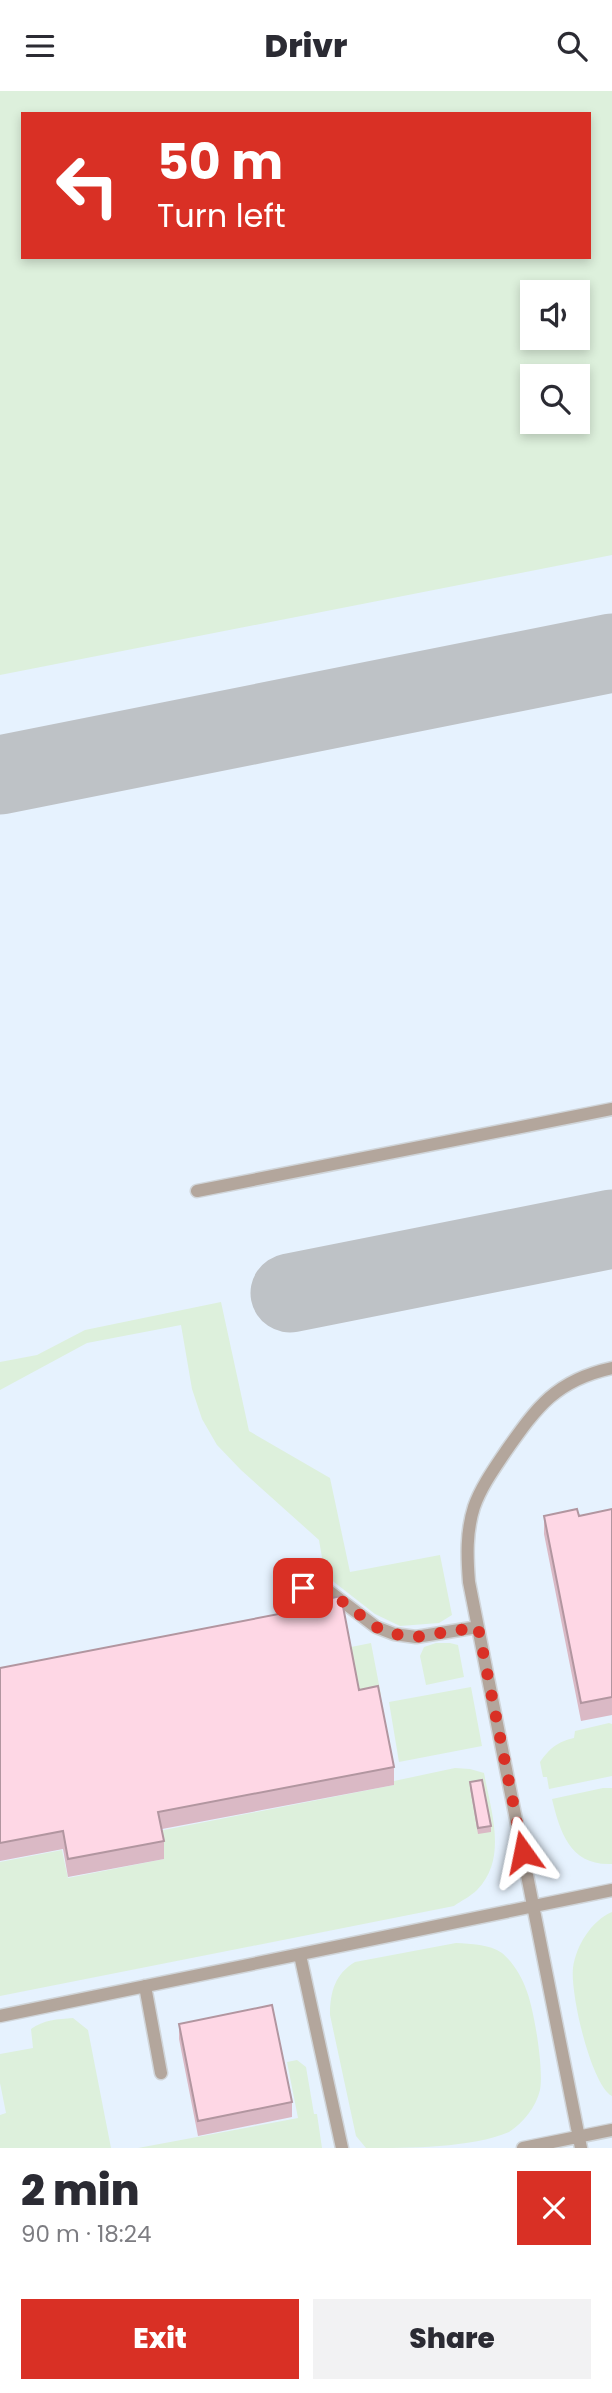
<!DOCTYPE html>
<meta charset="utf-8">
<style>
:root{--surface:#fff;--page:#f2f2f3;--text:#2b2b33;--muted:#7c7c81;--accent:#d93025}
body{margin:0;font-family:Poppins,sans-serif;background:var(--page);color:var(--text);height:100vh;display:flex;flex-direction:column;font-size:26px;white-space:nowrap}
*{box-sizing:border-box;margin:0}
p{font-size:23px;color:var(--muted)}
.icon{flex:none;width:38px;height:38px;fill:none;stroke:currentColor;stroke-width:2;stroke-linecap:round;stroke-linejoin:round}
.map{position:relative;height:2057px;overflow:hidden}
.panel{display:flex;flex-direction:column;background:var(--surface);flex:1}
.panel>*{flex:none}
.guide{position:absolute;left:21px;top:21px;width:570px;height:147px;border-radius:0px;box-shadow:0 4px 10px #0003;background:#d93025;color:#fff;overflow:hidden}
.tools{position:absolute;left:520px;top:189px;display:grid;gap:14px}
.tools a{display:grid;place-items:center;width:70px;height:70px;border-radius:0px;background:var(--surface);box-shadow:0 4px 10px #0003;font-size:35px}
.pin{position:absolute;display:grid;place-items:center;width:60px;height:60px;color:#fff;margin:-30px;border-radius:14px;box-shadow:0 4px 10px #0006}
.me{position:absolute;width:77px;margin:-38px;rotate:348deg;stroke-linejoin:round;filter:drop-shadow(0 0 5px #0008)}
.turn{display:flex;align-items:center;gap:24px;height:147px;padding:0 21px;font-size:32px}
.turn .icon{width:91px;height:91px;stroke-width:2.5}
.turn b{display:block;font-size:49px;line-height:60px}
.round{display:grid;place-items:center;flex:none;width:74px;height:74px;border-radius:0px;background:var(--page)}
.overview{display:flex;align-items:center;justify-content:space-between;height:119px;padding:0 21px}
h1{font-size:42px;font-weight:800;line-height:52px}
.action{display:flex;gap:14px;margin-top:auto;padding:14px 21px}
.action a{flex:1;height:80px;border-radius:0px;background:var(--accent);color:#fff;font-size:28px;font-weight:800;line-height:80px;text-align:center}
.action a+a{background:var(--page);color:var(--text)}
header{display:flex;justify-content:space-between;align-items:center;height:91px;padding:0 21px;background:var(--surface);font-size:32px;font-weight:800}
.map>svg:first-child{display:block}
.built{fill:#e6f2fe;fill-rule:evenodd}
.green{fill:#ddf0dc;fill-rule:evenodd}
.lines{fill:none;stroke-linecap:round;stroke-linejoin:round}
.taxiway{stroke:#bec2c6;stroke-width:79}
.lane-casing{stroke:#d0d5d9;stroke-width:15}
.lane{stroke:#b3a69c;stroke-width:12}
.wall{fill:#dab9c5}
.building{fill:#fed7e5;stroke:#b296a0;stroke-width:2}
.route{stroke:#d93025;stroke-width:12;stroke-dasharray:0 21.6}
</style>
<header><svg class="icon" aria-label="menu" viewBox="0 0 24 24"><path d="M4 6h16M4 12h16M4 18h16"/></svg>Drivr<svg class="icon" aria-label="search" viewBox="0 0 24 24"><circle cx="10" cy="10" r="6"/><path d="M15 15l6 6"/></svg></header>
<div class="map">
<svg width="612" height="2057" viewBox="0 0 612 2057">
<rect width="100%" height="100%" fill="#f4f9fe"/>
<path class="built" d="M0,0h612v2057h-612zM23,23h567v143h-567zM532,201h46v46h-46zM532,285h46v46h-46z"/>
<path class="green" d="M0,0h612v464l-612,120zM23,23h567v143h-567zM532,201h46v46h-46zM532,285h46v46h-46z
M221,1211l28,129 81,47 20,94 90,-17 12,60 -13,8 -39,3 -25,-12 -50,-39 -6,-35 -78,-70 -24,-25 -15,-26 -10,-30 -11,-64 -94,18 -87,47v-28l37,-7 48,-25z
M371,1552l10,52 -20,3 -10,-51z
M436,1552h14l8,2 6,32 -38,8 -6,-29 4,-9z
M471,1596l11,59 -83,16 -10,-60z
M609,1632l3,1v52l-63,13 -2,-12h-4l-3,-15c10,-14 17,-20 34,-24l1,-7z
M455,1677l15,1 14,4c7,39 24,85 -7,117 -6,6 -16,11 -23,16l-454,90v-134l62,-12 6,28 96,-19 -5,-28 235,-46v-4z
M603,1697h9v76c-42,2 -52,-32 -60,-65z
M612,1821v184c-21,-11 -42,-103 -39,-128 3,-22 18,-47 39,-56z
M456,1852c15,1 33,1 46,10 10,8 20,24 24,36 8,19 18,81 14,101 -4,17 -17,33 -31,42 -37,16 -101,16 -143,16l-10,-12 -26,-121c0,-23 5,-41 25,-53z
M73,1927l15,12 23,118h-111v-33l6,-2 -6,-30v-29l33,-6 -2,-19c12,-9 27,-10 42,-11z
M297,1969l9,7 8,47h3l5,34h-184l160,-30 -11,-56z"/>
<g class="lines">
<path class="taxiway" d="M0,684l612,-122
M290,1202l322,-64"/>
<defs>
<path id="lane" d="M197,1100l415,-82
M303,1497l27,4 46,35 18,7 22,3 62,-10
M300,1864l42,193
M145,1895l16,87
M0,1925l612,-126
M523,2057l89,-18
M581,2057l-112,-566c-2,-25 -3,-50 5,-75 7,-20 20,-38 32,-56 31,-44 50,-71 106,-83"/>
</defs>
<use href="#lane" class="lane-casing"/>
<use href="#lane" class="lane"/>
</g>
<path class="wall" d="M612,1418v206l-31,6 -37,-187v-18h35z
M309,1512l50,87 35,77v18l-232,44 2,12v18l-96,18 -5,-28 -63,12v-193l309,-60z
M470,1691l21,44v6l-13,2 -8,-46z
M179,1933l113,78v15l-94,19 -19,-97z"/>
<path class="building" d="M577,1418l2,7 33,-7v188l-31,6 -37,-187z
M341,1505l18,94 19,-4 16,81 -236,45 6,29 -96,18 -5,-28 -63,12v-175l310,-60 -1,-5z
M482,1689l9,46 -13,2 -8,-46z
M272,1914l20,97 -94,19 -19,-97z"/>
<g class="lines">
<path class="route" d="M303,1497l27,4 46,35 18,7 22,3 62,-10 45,225"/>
</g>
</svg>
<div class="tools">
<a><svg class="icon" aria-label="sound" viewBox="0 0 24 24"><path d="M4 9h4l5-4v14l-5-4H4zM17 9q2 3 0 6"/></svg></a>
<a><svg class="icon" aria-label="search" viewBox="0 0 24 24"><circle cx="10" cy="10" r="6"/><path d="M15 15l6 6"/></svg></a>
</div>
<div class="pin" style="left:303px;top:1497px;background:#d93025"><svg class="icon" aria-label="arrive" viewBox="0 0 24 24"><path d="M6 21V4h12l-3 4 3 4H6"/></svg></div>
<svg class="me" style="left:523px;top:1761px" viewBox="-20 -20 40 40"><path d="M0-17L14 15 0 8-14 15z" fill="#d93025" stroke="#fff" stroke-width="4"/></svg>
<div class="guide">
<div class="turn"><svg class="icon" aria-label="left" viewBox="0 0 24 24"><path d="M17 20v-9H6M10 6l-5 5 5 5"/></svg><div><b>50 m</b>Turn left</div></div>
</div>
</div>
<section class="panel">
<div class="overview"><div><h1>2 min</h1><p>90 m · 18:24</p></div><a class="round" style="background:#d93025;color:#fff"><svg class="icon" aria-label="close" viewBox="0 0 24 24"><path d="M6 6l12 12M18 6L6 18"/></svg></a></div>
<div class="action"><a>Exit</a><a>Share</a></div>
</section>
